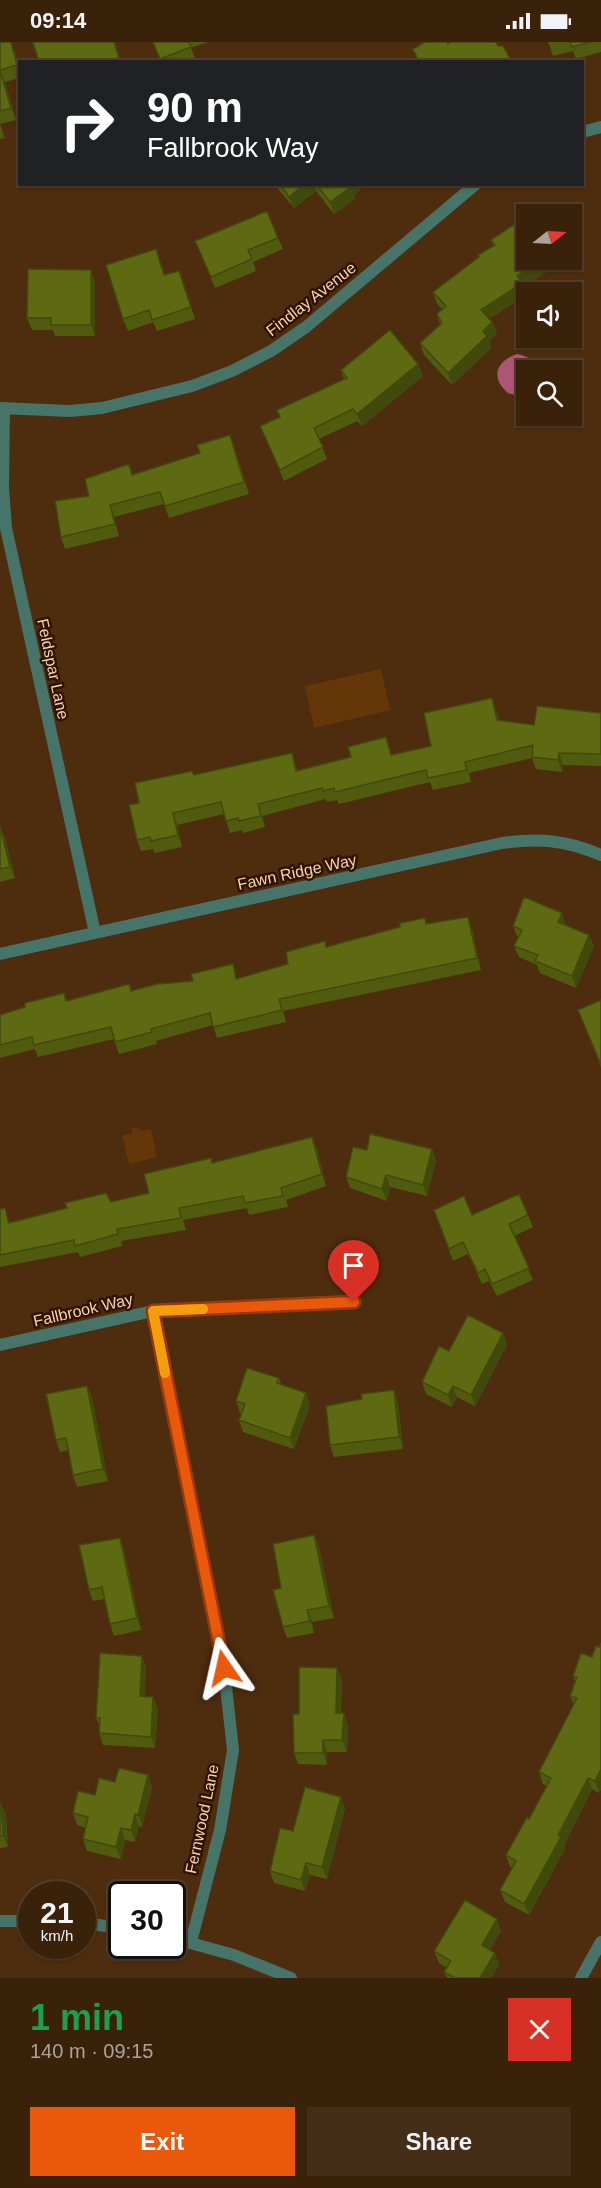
<!DOCTYPE html>
<meta charset="utf-8">
<style>
:root{--surface:#3a210a;--page:#452e18;--text:#f1f3f6;--muted:#aba39c;--line:#543e2b;--accent:#ea580c}
body{margin:0;font-family:Helvetica,sans-serif;background:var(--page);color:var(--text);height:100vh;display:flex;flex-direction:column;font-size:22px;white-space:nowrap}
*{box-sizing:border-box;margin:0}
p{font-size:20px;color:var(--muted)}
.icon{flex:none;width:33px;height:33px;fill:none;stroke:currentColor;stroke-width:2;stroke-linecap:round;stroke-linejoin:round}
.map{position:relative;height:1936px;overflow:hidden}
.drawer{display:flex;flex-direction:column;background:var(--surface);flex:1}
.drawer>*{flex:none}
.hud{position:absolute;left:18px;top:18px;width:566px;height:126px;border-radius:0px;box-shadow:0 2px 4px #0004,0 0 0 2px var(--line);background:#202124;color:#fff;overflow:hidden}
.needle{width:39px;rotate:72deg}
.controls{position:absolute;left:516px;top:162px;display:grid;gap:12px}
.controls a{display:grid;place-items:center;width:66px;height:66px;border-radius:0px;background:var(--surface);box-shadow:0 2px 4px #0004,0 0 0 2px var(--line);font-size:30px}
.speed{position:absolute;left:18px;top:1839px;display:flex;gap:12px;font-size:30px;font-weight:700;text-align:center}
.speed>*{display:grid;place-content:center;width:78px;height:78px;border-radius:50%;background:var(--surface);box-shadow:0 2px 4px #0004,0 0 0 2px var(--line);line-height:1}
.speed small{font-size:15px;font-weight:400}
.speed .limit{border:3px solid #111;border-radius:9px;background:#fff;color:#111}
.pin{position:absolute;display:grid;place-items:center;width:51px;height:51px;color:#fff;margin:-62px -26px;border-radius:50% 50% 50% 0;rotate:-45deg;box-shadow:0 0 6px #0007}
.pin .icon{rotate:45deg}
.me{position:absolute;width:66px;margin:-33px;rotate:349deg;stroke-linejoin:round;filter:drop-shadow(0 0 4px #0008)}
.turn{display:flex;align-items:center;gap:21px;height:126px;padding:0 30px;font-size:27px}
.turn .icon{width:78px;height:78px;stroke-width:2.5}
.turn b{display:block;font-size:42px;line-height:51px}
.round{display:grid;place-items:center;flex:none;width:63px;height:63px;border-radius:0px;background:var(--page)}
.head{display:flex;align-items:center;justify-content:space-between;height:102px;padding:0 30px}
h1{font-size:36px;font-weight:800;line-height:45px;color:#1e9e55}
.button{display:flex;gap:12px;margin-top:auto;padding:12px 30px}
.button a{flex:1;height:69px;border-radius:0px;background:var(--accent);color:#fff;font-size:24px;font-weight:800;line-height:69px;text-align:center}
.button a+a{background:var(--page);color:var(--text)}
.status{display:flex;justify-content:space-between;align-items:center;height:42px;padding:0 30px;background:var(--surface);direction:ltr}
.status svg{height:16px;fill:currentColor}
.map>svg:first-child{display:block}
.green{fill:#653608}
.water{fill:#ac5576}
.lines{fill:none;stroke-linecap:round;stroke-linejoin:round}
.minor{stroke:#467469;stroke-width:12}
.wall{fill:#505b0f}
.shaded-wall{fill:#414a0c}
.building{fill:#5d6a11;stroke:#414a0c;stroke-width:1.5}
.route-casing{stroke:#983908;stroke-width:15}
.route{stroke:#ea580c;stroke-width:10}
.slow{stroke:#f59e0b;stroke-width:10}
.labels{text-anchor:middle;dominant-baseline:central;stroke-width:5;stroke-linejoin:round;paint-order:stroke}
.street-label{font-size:16px;fill:#f6d1b7;stroke:#2f1500}
</style>
<div class="status"><b>09:14</b><svg viewBox="0 0 49 12"><path d="M0 12V9h3v3zM5 12V6h3v6zM10 12V3h3v9zM15 12V0h3v12zM26 1h20v11H26zM47 4h2v5h-2z"/></svg></div>
<div class="map">
<svg width="601" height="1936" viewBox="0 0 601 1936">
<rect width="100%" height="100%" fill="#4e2c0e"/>
<path class="green" d="M381,627l9,41 -76,18 -9,-42z
M139,1085l1,4 11,-2 6,28 -28,7 -7,-28 10,-3v-5z"/>
<path class="water" d="M517,312c10,2 17,6 21,16h-12v23l-11,2 -7,-2c-18,-15 -12,-32 9,-39z"/>
<g class="lines">
<path class="minor" d="M582,90l19,-5
M0,366l70,3 32,-3 90,-22 40,-15 39,-20 35,-24 170,-143
M4,367l-1,79 3,40 89,405
M0,912l502,-111c37,-5 64,-3 99,12
M153,1269l71,358 9,81 -13,80 -29,112
M0,1303l153,-34 201,-9
M0,1879h32
M82,1881l40,5
M172,1896l62,17 57,23
M581,1936l20,-36"/>
</g>
<path class="wall" d="M115,0l6,20h-82z
M153,0h55l-17,6 4,10 -8,4h-26z
M548,0h53v10l-25,7 -3,-8 -20,5z
M0,1l15,9 5,18v8l-15,4 11,38 -16,4 5,14 -5,1z
M274,142h89v3l-9,8 1,4 -21,15 -18,-23 -22,17z
M278,196l5,11 -30,13 3,9 -41,17 -20,-47z
M491,198l32,47 3,8 -37,24 3,3 5,12 -8,7 2,7 -39,37 -28,-30 -4,-12 20,-19 -3,-10 5,-5 -5,-5 -4,-12 60,-46z
M160,219l5,14 14,-4 16,48 -38,12 -4,-9 -25,9 -5,-12z
M95,239v55h-40l-2,-6h-21l-5,-12z
M418,322l5,12 -61,50 -5,-5 -38,18 8,20 -43,22 -24,-55 19,-9 65,-38 -3,-9z
M234,405l15,47 -80,24 -5,-14 -50,13 5,19 -54,13 -4,-12 28,-41 44,-22z
M496,668l3,10 35,5 67,-12v53l-38,-1 -1,7 -26,-3 -4,-11 -63,15 2,9 -38,8 -3,-8 -91,22 -2,-4 -10,2 -1,-3 -64,17 3,11 -22,6 -1,-3 -12,3 -6,-19 -47,11 5,22 -27,6 -2,-4 -12,2 -4,-11 2,-37 55,-28 98,-22 5,17 54,-13 35,-20 6,18 39,-9z
M0,784l5,12 10,40 -15,4z
M468,875l4,12 9,41 -198,41 3,11 -69,16 -4,-13 -57,16 1,3 -38,10 -5,-15 -76,18 -3,-8 -35,9v-43l67,-14 62,-17 3,7 106,-12 50,-15 39,-17 100,-23z
M566,882l28,22 -18,42 -36,-15 -3,-8 -18,-8 -5,-11 4,-8 -5,-12z
M601,958v67l-23,-57z
M317,1107l9,37 -40,14 2,7 -39,8 -2,-7 -64,12 3,10 -65,11 1,5 -42,11 -2,-5 -78,15v-58l10,14 101,-21 38,-9 64,-30z
M432,1107l4,12 -9,35 -37,-9 -3,14 -37,-13 -4,-11 21,-27z
M434,1168l38,5h56l5,12 -19,9 19,44 -36,16 -8,-15 -7,3 -14,-30 -15,7z
M503,1291l4,12 -32,61 -18,-9 -5,10 -26,-13 -4,-12 27,-31z
M279,1336l2,6 25,9 4,12 -16,44 -51,-17 -4,-12 3,-7h-2l-4,-12z
M87,1344l5,12 16,83 -31,6 -4,-12 -4,-25 -9,2 -4,-12z
M398,1360l5,47 -69,8 -4,-12z
M314,1493l5,12 15,71 -22,4 2,11 -27,5 -4,-11 -2,-39z
M120,1496l4,12 17,80 -27,6 -4,-12 -5,-25 -12,2 -4,-11z
M601,1601v146l-2,4 -7,-4 -28,56 1,4 -36,66 -24,-13 -5,-12 13,-22 -3,-1 -4,-12 23,-36 18,-33 -4,-2 -4,-12 35,-67 -4,-9 5,-14 -2,-6 19,-19 7,-10z
M142,1614l4,12 -2,28 14,12 -3,40 -52,-3 -4,-12 1,-6 -4,-9z
M337,1626l5,12 -1,33 7,12 -1,27h-20v13l-29,-1 -4,-11 5,-39z
M148,1733l4,12 -10,40 -3,-1 -4,16 -10,-2 -4,19 -34,-8 -4,-12 3,-11 -9,-3 -4,-12 22,-18 20,-13z
M0,1761l6,12 2,32 -8,1z
M345,1767l-18,70 -17,-4 -5,16 -31,-8 -4,-12 23,-40z
M501,1889l-11,19 9,15 -8,13h-44l-3,-6 3,-4 -8,-5 -5,-12z"/>
<path class="shaded-wall" d="M11,0l4,10 5,20 -3,-7z
M0,28l5,12 11,38 -5,-12z
M305,142h9l2,7 -22,17 -5,-11z
M349,142h14v3l-9,8 1,4 -21,15 -4,-12z
M575,197l4,12 -7,5v-15z
M543,218h23l-43,27 3,8 -41,26 -4,-11 36,-34z
M91,228l4,11v55l-4,-11z
M492,280l5,12 -8,7 2,7 -39,37 -4,-12 35,-42z
M418,322l5,12 -61,50 -5,-12z
M110,463l4,12 5,19 -4,-12z
M492,656l4,12 5,22 -4,-12z
M559,711l4,12 -1,7 -4,-12z
M258,762l4,12 3,11 -4,-11z
M173,771l4,12 5,22 -4,-12z
M0,784l5,12 10,40 -5,-11z
M562,871l4,11 -4,9 -4,-11z
M468,875l4,12 9,41 -4,-12z
M589,893l5,11 -18,42 -4,-12z
M312,1095l5,12 9,37 -4,-12z
M432,1107l4,12 -9,35 -4,-11z
M386,1133l4,12 -3,14 -5,-12z
M503,1291l4,12 -32,61 -4,-11z
M87,1344l5,12 16,83 -5,-12z
M453,1344l4,11 -5,10 -4,-12z
M394,1348l4,12 5,47 -4,-12z
M306,1351l4,12 -16,44 -4,-11z
M314,1493l5,12 15,71 -5,-12z
M120,1496l4,12 17,80 -4,-12z
M307,1568l5,12 2,11 -4,-12z
M142,1614l4,12 -2,40 -4,-12z
M337,1626l5,12 -2,45 -4,-12z
M153,1655l5,11 -3,40 -4,-11z
M344,1671l4,12 -1,27 -5,-12z
M323,1698l4,12v13l-4,-12z
M601,1727v20l-2,4 -4,-12z
M148,1733l4,12 -10,40 -4,-12z
M588,1736l4,11 -28,56 1,4 -36,66 -5,-11z
M341,1755l4,12 -18,70 -5,-12z
M1,1761l5,12 2,32 -5,-11z
M135,1772l4,12 -4,16 -4,-12z
M121,1786l4,12 -4,19 -5,-12z
M306,1821l4,12 -5,16 -4,-11z
M497,1877l4,12 -15,26 -4,-12z
M495,1911l4,12 -8,13h-11z"/>
<path class="building" d="M2,0h9l6,23 -17,5 11,38 -11,3v-68z
M33,0h81l5,16 -13,4h-67z
M153,0h36l2,5 -31,12z
M425,0h22l1,2 2,-2h46l2,4h5l9,16h-93l-6,-13z
M570,0h21l-19,5z
M280,142h25l-16,13z
M316,142h33l2,3 -21,15z
M267,169l11,27 -30,12 4,9 -41,18 -16,-36z
M521,178l5,8v32h17l-26,16 5,7 -41,27 11,12 -9,9 4,5 -39,37 -28,-30 22,-20 -5,-9 9,-8 -13,-14 46,-35 -1,-2 17,-10 -4,-5z
M572,191l3,6 -3,2z
M156,207l8,26 15,-4 12,36 -39,13 -3,-10 -26,9 -17,-54z
M28,227l63,1v55h-40v-7h-24z
M390,288l28,34 -61,50 -4,-5 -39,19 9,19 -43,23 -20,-44 20,-9 -3,-7 70,-32 -6,-8z
M230,393l14,47 -79,24 -5,-14 -50,13 5,19 -54,13 -6,-36 34,-5 -4,-17 44,-15 3,11 68,-22 -3,-8z
M492,656l5,22 37,5 3,-19 64,7v41l-42,-1 -1,7 -26,-3 1,-12 -68,17 2,8 -39,8 -2,-8 -91,22 -1,-4 -11,3 -1,-3 -64,16 3,12 -22,5 -1,-3 -12,3 -5,-19 -48,11 5,22 -27,6 -1,-4 -13,3 -8,-35 10,-2 -4,-20 57,-12 2,4 98,-22 4,18 55,-14 -3,-10 38,-10 5,18 40,-9 -7,-33z
M0,784l10,41 -10,2z
M524,855l38,16 -4,9 31,13 -17,41 -37,-15 3,-6 -24,-9 8,-16 -9,-4z
M468,875l9,41 -198,41 3,11 -69,17 -3,-14 -59,16 1,3 -37,10 -4,-15 -77,18 -2,-8 -32,8v-30l25,-8v-4l39,-10 2,8 63,-17 2,7 26,-7 36,-3 -2,-7 42,-10 3,15 52,-15 -2,-12 39,-11 1,6 74,-20v-4l25,-5 1,6z
M601,958v65l-23,-55z
M370,1092l62,15 -9,36 -37,-10 -4,14 -36,-12 7,-30 14,3z
M312,1095l10,37 -41,14 2,8 -38,7 -2,-7 -64,12 2,10 -64,11 1,5 -43,12 -1,-6 -74,15v-46l5,-1 4,15 58,-15 -2,-5 41,-10 5,9 38,-9 -5,-19 67,-16 1,5z
M519,1152l9,21 -19,9 20,44 -37,16 -7,-15 -7,4 -15,-31 -14,7 -15,-39 30,-14 8,19z
M468,1273l35,18 -32,62 -18,-9 -5,9 -26,-13 17,-36 10,5z
M247,1326l32,10 -2,5 29,10 -16,45 -51,-18 6,-16 -9,-3z
M87,1344l16,83 -30,6 -7,-37 -10,2 -10,-46z
M394,1348l5,47 -69,8 -4,-39 36,-7 -1,-5z
M314,1493l15,71 -22,4 3,11 -27,6 -10,-37 8,-2 -8,-44z
M120,1496l17,80 -27,6 -8,-37 -13,3 -10,-45z
M601,1601v126l-6,12 -7,-3 -30,57 3,2 -37,67 -24,-14 16,-29 -10,-6 21,-38 2,2 22,-41 -12,-6 38,-74 -7,-2 7,-19 -4,-1 8,-23 11,4 4,-11 3,1z
M100,1611l42,3 -2,40 13,1 -2,40 -52,-4 1,-15h-4z
M299,1625l38,1 -1,45h8l-2,27h-19v13h-29l-1,-39h6z
M119,1726l29,7 -10,40 -3,-1 -4,16 -10,-2 -5,19 -33,-8 5,-22 -15,-4 5,-22 17,4 4,-17 16,4z
M305,1745l36,10 -19,70 -16,-4 -5,17 -31,-9 10,-43 13,3z
M0,1761h1l2,33h-3z
M465,1858l32,19 -15,26 13,8 -15,25h-25l-11,-6 7,-11 -17,-10z"/>
<g class="lines">
<defs>
<path id="route" d="M224,1626l-71,-357 201,-9"/>
</defs>
<use href="#route" class="route-casing"/>
<use href="#route" class="route"/>
<path class="slow" d="M165,1331l-12,-62 50,-2"/>
</g>
<g class="labels">
<g class="street-label">
<text transform="translate(311 257) rotate(-38)">Findlay Avenue</text>
<text transform="translate(53 627) rotate(78)">Feldspar Lane</text>
<text transform="translate(297 830) rotate(-12)">Fawn Ridge Way</text>
<text transform="translate(83 1268) rotate(-13)">Fallbrook Way</text>
<text transform="translate(202 1777) rotate(-78)">Fernwood Lane</text>
</g>
</g>
</svg>
<div class="controls">
<a><svg class="needle" viewBox="-14 -14 28 28"><path d="M0-13l5 13h-10z" fill="#e53935"/><path d="M0 13l5-13h-10z" fill="#aba39c"/></svg></a>
<a><svg class="icon" aria-label="sound" viewBox="0 0 24 24"><path d="M4 9h4l5-4v14l-5-4H4zM17 9q2 3 0 6"/></svg></a>
<a><svg class="icon" aria-label="search" viewBox="0 0 24 24"><circle cx="10" cy="10" r="6"/><path d="M15 15l6 6"/></svg></a>
</div>
<div class="speed"><div>21<small>km/h</small></div><div class="limit">30</div></div>
<div class="pin" style="left:354px;top:1260px;background:#d93025"><svg class="icon" aria-label="arrive" viewBox="0 0 24 24"><path d="M6 21V4h12l-3 4 3 4H6"/></svg></div>
<svg class="me" style="left:224px;top:1626px" viewBox="-20 -20 40 40"><path d="M0-17L14 15 0 8-14 15z" fill="#ea580c" stroke="#fff" stroke-width="4"/></svg>
<div class="hud">
<div class="turn"><svg class="icon" aria-label="right" viewBox="0 0 24 24"><path d="M7 20v-9h11M14 6l5 5-5 5"/></svg><div><b>90 m</b>Fallbrook Way</div></div>
</div>
</div>
<section class="drawer">
<div class="head"><div><h1>1 min</h1><p>140 m · 09:15</p></div><a class="round" style="background:#d93025;color:#fff"><svg class="icon" aria-label="close" viewBox="0 0 24 24"><path d="M6 6l12 12M18 6L6 18"/></svg></a></div>
<div class="button"><a>Exit</a><a>Share</a></div>
</section>
